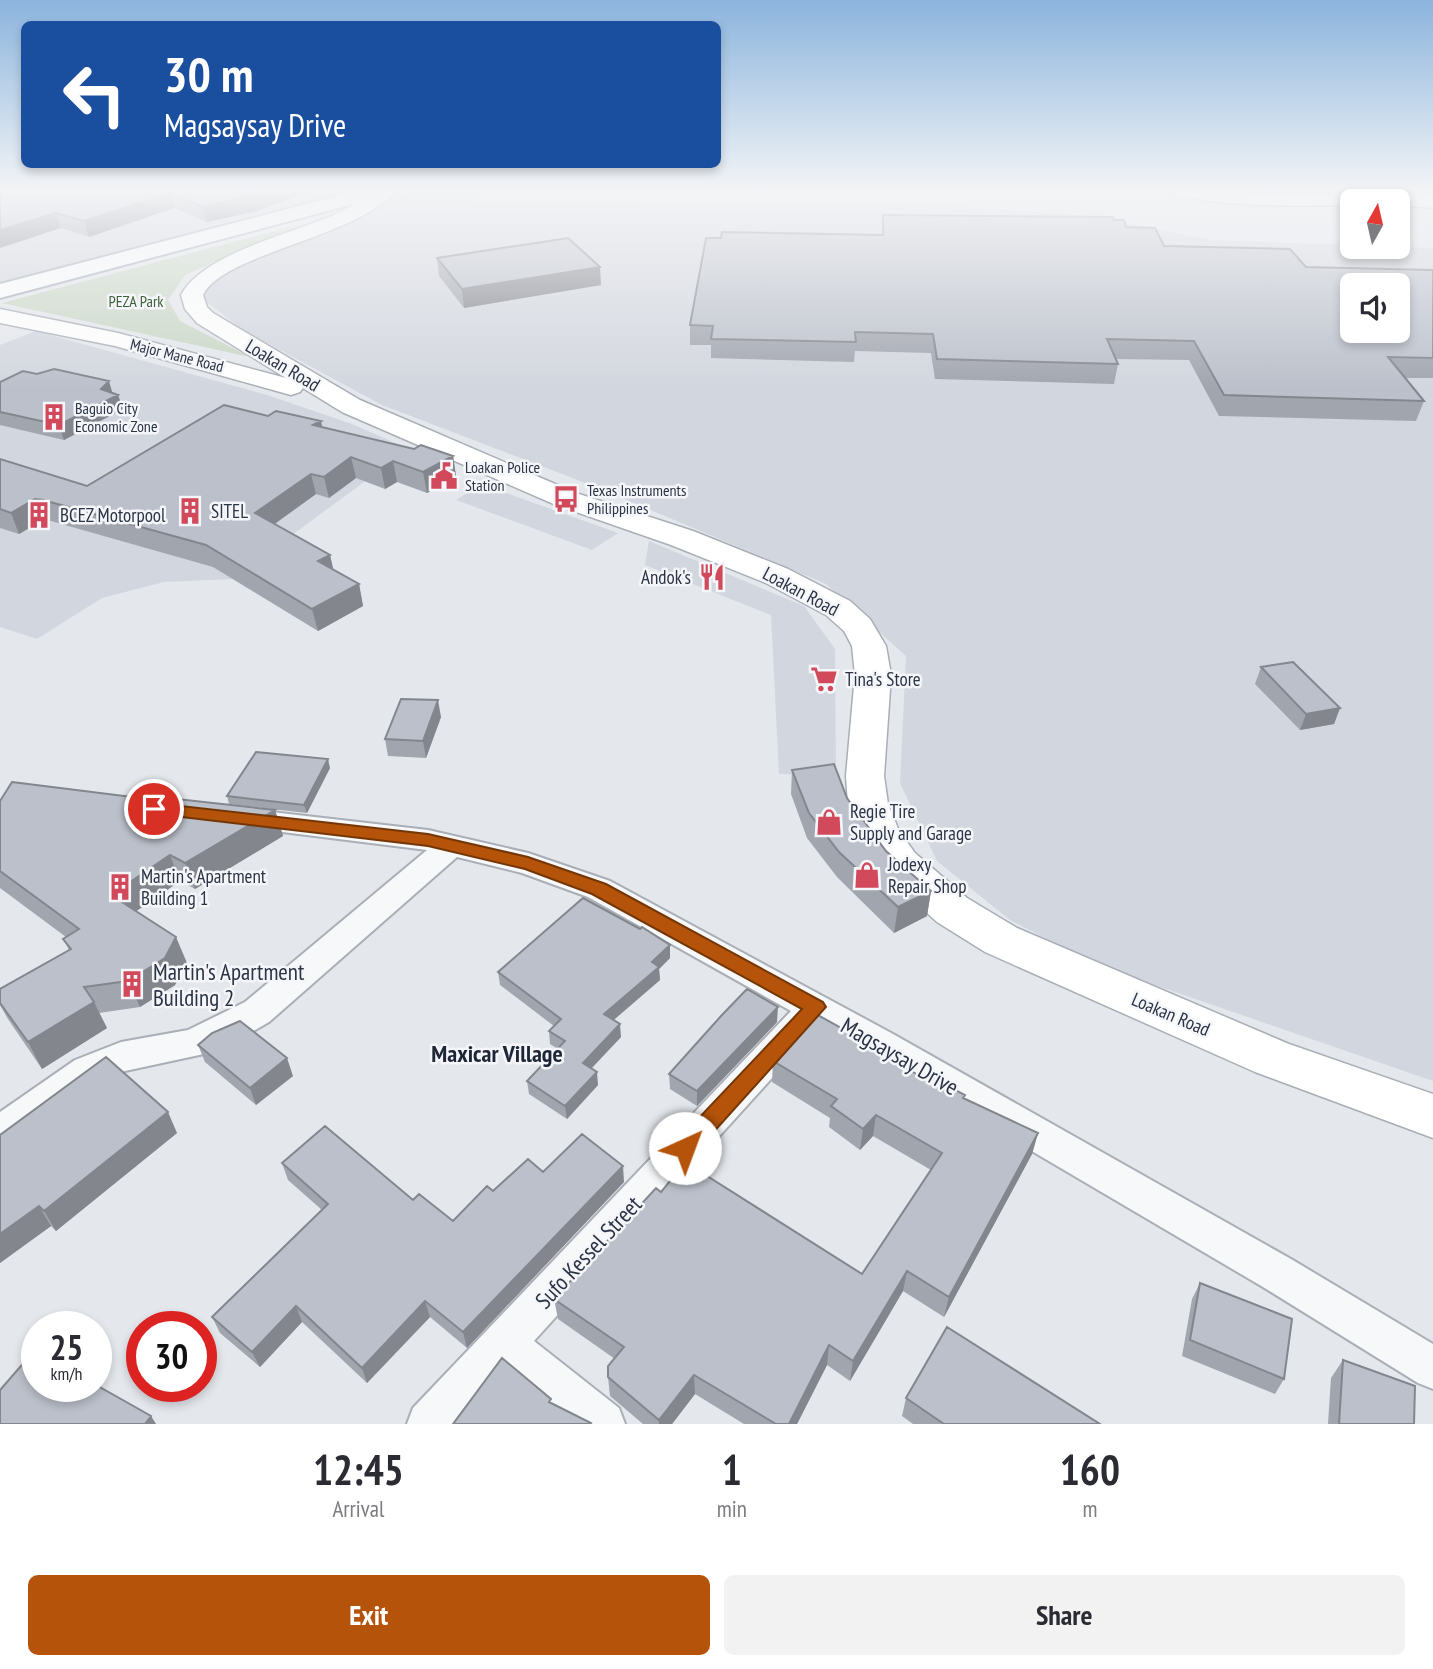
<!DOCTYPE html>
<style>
:root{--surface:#fff;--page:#f2f2f3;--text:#2b2b33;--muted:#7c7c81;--accent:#b45309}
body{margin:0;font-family:"PT Sans Narrow",sans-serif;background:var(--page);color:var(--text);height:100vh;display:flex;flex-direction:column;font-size:26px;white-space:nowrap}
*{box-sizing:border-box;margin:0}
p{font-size:23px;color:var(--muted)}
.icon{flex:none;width:38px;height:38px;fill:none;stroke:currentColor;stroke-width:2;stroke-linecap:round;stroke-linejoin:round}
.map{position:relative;height:1424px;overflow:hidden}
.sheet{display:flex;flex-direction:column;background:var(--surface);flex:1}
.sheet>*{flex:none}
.banner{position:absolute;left:21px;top:21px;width:700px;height:147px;border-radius:10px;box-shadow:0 4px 10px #0003;background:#1a4fa0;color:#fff;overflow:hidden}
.needle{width:46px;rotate:8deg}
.fabs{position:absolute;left:1340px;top:189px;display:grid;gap:14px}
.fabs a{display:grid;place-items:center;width:70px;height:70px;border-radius:10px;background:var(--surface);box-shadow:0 4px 10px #0003;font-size:35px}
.speed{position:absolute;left:21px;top:1311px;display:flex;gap:14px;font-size:35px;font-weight:700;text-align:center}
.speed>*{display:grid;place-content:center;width:91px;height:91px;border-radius:50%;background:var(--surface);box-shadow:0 4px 10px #0003;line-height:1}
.speed small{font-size:18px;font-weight:400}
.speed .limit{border:10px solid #d22;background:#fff;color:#111}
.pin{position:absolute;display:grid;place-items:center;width:60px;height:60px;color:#fff;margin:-30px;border:4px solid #fff;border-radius:50%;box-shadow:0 2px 7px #0007}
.me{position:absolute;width:77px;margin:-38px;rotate:43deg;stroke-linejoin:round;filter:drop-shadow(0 0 5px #0008)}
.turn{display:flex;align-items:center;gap:24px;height:147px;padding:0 28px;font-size:32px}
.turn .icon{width:91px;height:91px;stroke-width:2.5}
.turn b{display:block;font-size:49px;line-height:60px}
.eta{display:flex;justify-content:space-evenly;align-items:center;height:119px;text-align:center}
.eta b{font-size:42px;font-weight:700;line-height:49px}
.button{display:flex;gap:14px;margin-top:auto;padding:14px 28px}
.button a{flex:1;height:80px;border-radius:10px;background:var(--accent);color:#fff;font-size:28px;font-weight:700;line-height:80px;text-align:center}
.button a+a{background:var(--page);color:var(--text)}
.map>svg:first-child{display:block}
.built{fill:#d2d6de;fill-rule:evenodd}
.green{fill:#c9d6c5}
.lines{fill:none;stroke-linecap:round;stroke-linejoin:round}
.minor-casing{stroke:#a9aeb7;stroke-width:4}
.secondary-casing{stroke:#a9aeb7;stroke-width:3}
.primary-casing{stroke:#a3abb8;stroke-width:4}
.minor{fill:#f7f8fa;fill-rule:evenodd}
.secondary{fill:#fff;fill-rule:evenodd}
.primary{fill:#fff;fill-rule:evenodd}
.wall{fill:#a1a5ae}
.shaded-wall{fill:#83868d}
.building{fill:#bbc0ca;stroke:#83868d;stroke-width:2;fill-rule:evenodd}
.route{fill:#b45309;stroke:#753606;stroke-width:2}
.labels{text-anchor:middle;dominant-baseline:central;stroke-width:5;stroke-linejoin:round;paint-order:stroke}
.far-park-label{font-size:16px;fill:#3f6138;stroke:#f4f6f9}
.far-street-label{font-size:16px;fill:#2b3445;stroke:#f4f6f9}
.far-poi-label{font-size:16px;fill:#2b3445;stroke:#f4f6f9;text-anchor:start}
.street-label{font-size:19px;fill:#2b3445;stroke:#f4f6f9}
.poi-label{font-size:19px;fill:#2b3445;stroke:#f4f6f9;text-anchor:start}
.near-poi-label{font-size:23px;fill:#2b3445;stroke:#f4f6f9;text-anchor:start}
.near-street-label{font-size:23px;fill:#2b3445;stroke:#f4f6f9}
.near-neighbourhood-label{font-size:24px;font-weight:bold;fill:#1d2536;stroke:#f4f6f9}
</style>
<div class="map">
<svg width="1433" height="1424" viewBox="0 0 1433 1424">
<rect width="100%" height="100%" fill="#e4e7ec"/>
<path class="built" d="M0,189h354l-354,94z
M413,189h70l-6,9 -70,-3z
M397,197l138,6 428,4 130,9 118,24 222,8v833l-336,-116 -87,-45 -73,-59 -37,-78 6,-127 -80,-72 -230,-97 -214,-82 -139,-75 -40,-31 9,-20 34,-20 139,-61zM1353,285h45v46h-45z
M36,331l231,64 85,29 57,25 -177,130 -68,3 -62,16 -65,41 -37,-12v-282z
M481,484l137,49 -26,17 -136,-50z
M649,541l155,65 31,43 1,127 -57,-2 -8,-159 -126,-50z"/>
<path class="green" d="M1211,189h103l10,7 -68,-1z
M305,223l-120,52 -17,25 12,21 70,36 -248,-54z"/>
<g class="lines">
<defs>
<path id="minor" d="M245,809l183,21 100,23 82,28 283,153 398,225 142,85v45l-15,-6 -155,-96 -444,-261 -285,315 85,67 6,16h-57l-62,-52 -47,52h-52l6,-16 378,-397 -203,-114 -66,-24 -65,-16 -188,165 -29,17 -36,15 -79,17 -26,11 -86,62 -13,5v-37l75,-52 46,-18 67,-12 57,-28 182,-152 -192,-24 -4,-7 4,-7z"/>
<path id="secondary" d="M375,189l21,1c-36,47 -173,63 -193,105l4,12 6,6 147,87 216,93 117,38 95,38 62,32 20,18 16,27 5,29 -7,101 4,28 11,27 16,22 52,45 50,30 272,116 144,50v44l-178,-66 -270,-120 -48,-30 -52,-47 -26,-40 -11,-31 -2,-28 9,-101 -3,-29 -8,-15 -18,-16 -60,-32 -95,-38 -115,-40 -214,-93 -39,-24 -3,4 -9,3 -176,-49 -115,-23v-14l118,24 168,45 -89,-55 -12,-14 -4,-14c22,-42 114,-62 157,-82 13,-6 25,-16 37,-24z
M1165,189l106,6 97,-2 65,3v12l-35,-3v-4h-45v4c-63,1 -124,3 -186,-12z"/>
<path id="primary" d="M364,189h33l-2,4 -395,105v-14z"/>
</defs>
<use href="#minor" class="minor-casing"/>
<use href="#secondary" class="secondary-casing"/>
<use href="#primary" class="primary-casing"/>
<use href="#minor" class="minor"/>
<use href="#secondary" class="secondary"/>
<use href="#primary" class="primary"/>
</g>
<path class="wall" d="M0,189h317l-60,22 -50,11 -33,-14 -85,29 -28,-9z
M883,215l231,5 50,26 142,21 127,3v108h-28l19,23 -8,20 -197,-5 -30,-56 -73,-1 2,5 -4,20 -179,-5 -4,-26 -76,-2 -1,11 -143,-4v-13h-21v-20l192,-90z
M437,258l164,27 -137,23 -25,-32z
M0,382l113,11 5,2 5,14 -59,31 -64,-15z
M322,427l92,22 39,7 3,20 -29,17 -30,-11 -12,7 -29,-11 -27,20 -13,-4 -41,30 55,31 3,14 26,15 4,22 -45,25 -105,-64 -162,-46 -8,-1 -24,14 -19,-6v-69l87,27z
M1261,667l79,41 -6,16 -34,6 -45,-46z
M441,717l-15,41 -38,-2 -3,-17z
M330,768l-23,45 -78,-9 -2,-8z
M792,770l55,28 39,53 45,40 -4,25 -33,17 -57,-56 -30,-39 -16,-44z
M0,801l172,1 103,8 8,26 -88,53 -15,-8 -44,30 51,52 -12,22 -35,22 -41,6 8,15 -65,41 -34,-50 -8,-14v-16l69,-39 -6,-11 3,-2 -66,-49z
M670,945v13l-11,11 1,11 -46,40 7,17 -30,32 7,16 -31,34 -38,-25 -2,-13 31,-32 -8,-5 -1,-13 5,-5 -54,-41 -2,-13z
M777,1022l-80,84 -27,-17 -1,-15z
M198,1045l95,31 -37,29 -51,-43z
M773,1061l151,18 114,54 -6,21 -88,163 -41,-26 -53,90 -23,-16 -30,59h-53l-49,-30 -23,30h-29l-33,-28 -2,-19 7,-18 -57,-40 -4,-20 107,-107 201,82 69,-104 -58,-34 -13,14 -31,-23 1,-9 -58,-36z
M177,1133l-121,98 -5,-5 -51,37v-128z
M282,1163l131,37 40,21 40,-30 50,-19 81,10 -157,166 -37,-31 -63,66 -65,-61 -42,45 -40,-34 -8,-16 110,-107 -34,-30z
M1200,1283l84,96 -9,15 -93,-38 10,-57z
M1343,1360l71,64h-86l3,-46z
M906,1398l194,26h-187l-11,-8z"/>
<path class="shaded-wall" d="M271,189h46l-60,22 -50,11 -4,-15z
M170,193l4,15 -85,29 -5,-16z
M56,213l5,15 -61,20v-18z
M600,267l1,18 -137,23 -2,-19z
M109,381l4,14h5l5,14 -59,31 -5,-15z
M321,421l4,20 -12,-16z
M453,456l3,20 -29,17 -4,-21z
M351,457l5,21 -27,20 -5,-21z
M393,461l4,21 -12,7 -4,-21z
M311,474l5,20 -56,40 -5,-21z
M35,499l8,21 -24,14 -8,-21z
M330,555l5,22 -17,-16z
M359,584l4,22 -45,25 -6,-22z
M438,700l3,17 -15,41 -3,-17z
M1340,708l-6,16 -34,6 6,-16z
M328,759l2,9 -23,45 -3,-8z
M275,810l8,26 -88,53 -10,-26z
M170,855l10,26 -58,40 -11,-26z
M931,891l-4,25 -33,17 4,-26z
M176,937l11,26 -12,22 -35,22 -12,-26z
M670,945v13l-11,11 1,11 -55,47 -1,-13 48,-52z
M94,1002l13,26 -65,41 -14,-27z
M778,1007l-1,15 -80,84v-15z
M620,1024l1,13 -37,39 -1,-13z
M287,1058l6,18 -37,29 -6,-17z
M597,1072l1,13 -31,34 -2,-13z
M168,1112l9,21 -121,98 -12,-20z
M876,1115l-3,21 -13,14 3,-21z
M1038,1133l-6,21 -88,163 5,-20z
M623,1166l1,16 -157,166 -4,-16z
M39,1206l12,20 -51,37v-29z
M907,1271l-4,20 -53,90 3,-20z
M425,1301l5,16 -63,66 -5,-15z
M296,1306l6,16 -42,45 -8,-15z
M829,1345l-2,20 -30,59h-8z
M694,1375l1,19 -23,30h-13v-4z
M151,1416l5,8h-11z"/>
<path class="building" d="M0,189h271l-18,6 -50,12 -33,-14 -86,28 -28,-8 -56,17z
M883,215l230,2 1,3h10l2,7 29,1 9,18 126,3 16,18 127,3v88l-45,-1 36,44 -200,-6 -30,-54 -87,-2 11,25 -181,-5 -4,-25 -78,-2 1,10 -145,-3 2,-13 -23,-1 16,-87h15l1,-6 161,3zM1353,285h45v46h-45z
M568,238l32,29 -138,22 -25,-31z
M54,369l55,12 -8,8 17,6 -59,30 -59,-13v-30l23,-11 14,3z
M224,405l44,11 8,-5 45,10 -8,4 101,24 7,-4 32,11 -30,16 -30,-11 -12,7 -30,-11 -27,20 -13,-3 -56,39 75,42 -12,6 41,23 -47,25 -106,-64 -163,-45 -8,-1 -24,14 -11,-4v-50l87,27z
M1293,662l47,46 -34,6 -45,-47z
M401,699l37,1 -15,41 -38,-2z
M256,752l72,7 -24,46 -77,-9z
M834,764l13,34 39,53 45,40 -33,16 -59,-55 -30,-39 -17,-43z
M12,782l160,20 5,-3 98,11 -90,53 -15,-8 -59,40 65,42 -11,21 -37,23 -44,6 10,15 -66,40 -28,-39v-14l71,-40 -8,-10 16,-10 -79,-58v-70z
M583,898l57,31 2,-2 28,18 -18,17 7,5 -55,47 16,10 -37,39 14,9 -32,34 -38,-25 38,-40 -16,-10 12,-12 -63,-47z
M747,989l31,18 -81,84 -28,-17 52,-58z
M816,1014l54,30 54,35 3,-4 38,20 -2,3 75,35 -89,164 -42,-26 -54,90 -24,-16 -40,79h-13l-82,-49 -35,45 -51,-43v-11l16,-19 -70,-48 102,-111 5,4 24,-30 177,112 80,-121 -66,-38 -13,14 -32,-23 6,-7 -64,-38z
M240,1021l47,37 -37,30 -52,-43 14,-12z
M106,1057l62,55 -124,99 -5,-5 -39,28v-99z
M325,1126l88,74 6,-6 34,27 34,-35 6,5 35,-32 15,13 39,-38 41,32 -160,166 -38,-31 -63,67 -66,-62 -44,46 -40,-35 116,-113 -46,-41z
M1200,1283l92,36 -8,60 -94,-39z
M947,1327l153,97h-156l-38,-26z
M34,1351l3,1v34l59,-1 55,31 -6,8h-145v-34z
M502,1358l49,41 -2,3 42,21 -1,1h-137z
M1343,1360l72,26 -1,38h-75z"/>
<linearGradient id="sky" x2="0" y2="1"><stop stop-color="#8bb4dd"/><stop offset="0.49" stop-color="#f3f4f6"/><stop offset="1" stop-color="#f3f4f6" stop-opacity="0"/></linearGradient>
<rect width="1433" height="389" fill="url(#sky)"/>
<path class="route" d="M154,803l274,31 100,23 78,27 217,118 3,5 -133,148 -8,3 -8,-3 -3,-7 3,-7 125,-132 -210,-115 -67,-25 -97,-23 -280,-33 -3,-4 3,-4z"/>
<defs>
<symbol id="building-bare" viewBox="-9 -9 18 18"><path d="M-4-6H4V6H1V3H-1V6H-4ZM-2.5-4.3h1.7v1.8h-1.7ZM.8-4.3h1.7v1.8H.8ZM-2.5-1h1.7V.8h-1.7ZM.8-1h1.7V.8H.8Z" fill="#d1495b" stroke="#f4f6f9" stroke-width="2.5" paint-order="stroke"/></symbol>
<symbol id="civic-bare" viewBox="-9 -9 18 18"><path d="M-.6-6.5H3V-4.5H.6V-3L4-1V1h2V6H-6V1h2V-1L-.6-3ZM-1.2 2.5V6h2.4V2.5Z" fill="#d1495b" stroke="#f4f6f9" stroke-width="2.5" paint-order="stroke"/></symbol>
<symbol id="bus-bare" viewBox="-9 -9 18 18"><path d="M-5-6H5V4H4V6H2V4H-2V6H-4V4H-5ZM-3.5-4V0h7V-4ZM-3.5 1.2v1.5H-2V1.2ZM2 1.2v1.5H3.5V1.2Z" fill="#d1495b" stroke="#f4f6f9" stroke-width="2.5" paint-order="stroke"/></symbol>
<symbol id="restaurant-bare" viewBox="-9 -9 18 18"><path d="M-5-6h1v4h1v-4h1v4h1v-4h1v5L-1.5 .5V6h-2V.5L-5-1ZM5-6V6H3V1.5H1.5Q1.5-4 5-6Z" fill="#d1495b" stroke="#f4f6f9" stroke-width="2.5" paint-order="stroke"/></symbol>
<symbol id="supermarket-bare" viewBox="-9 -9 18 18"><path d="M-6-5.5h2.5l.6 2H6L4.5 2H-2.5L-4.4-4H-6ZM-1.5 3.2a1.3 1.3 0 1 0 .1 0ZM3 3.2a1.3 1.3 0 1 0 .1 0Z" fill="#d1495b" stroke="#f4f6f9" stroke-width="2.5" paint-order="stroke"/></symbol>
<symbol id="shop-bare" viewBox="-9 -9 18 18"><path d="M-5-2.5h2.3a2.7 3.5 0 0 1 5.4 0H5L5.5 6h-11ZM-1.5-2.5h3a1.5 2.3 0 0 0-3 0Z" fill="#d1495b" stroke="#f4f6f9" stroke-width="2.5" paint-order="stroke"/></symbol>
</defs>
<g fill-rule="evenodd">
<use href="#building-bare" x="35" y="398" width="38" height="38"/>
<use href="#civic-bare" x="425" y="457" width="38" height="38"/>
<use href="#bus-bare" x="547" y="480" width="38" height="38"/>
<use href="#building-bare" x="171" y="492" width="38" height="38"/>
<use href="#building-bare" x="20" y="496" width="38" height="38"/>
<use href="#restaurant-bare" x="693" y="558" width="38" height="38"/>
<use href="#supermarket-bare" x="805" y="660" width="38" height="38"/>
<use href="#shop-bare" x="810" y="803" width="38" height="38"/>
<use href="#shop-bare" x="848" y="856" width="38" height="38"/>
<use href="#building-bare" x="101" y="868" width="38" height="38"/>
<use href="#building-bare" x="113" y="965" width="38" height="38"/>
</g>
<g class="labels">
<g class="far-park-label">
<text x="136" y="301">PEZA Park</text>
</g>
<g class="far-street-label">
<text transform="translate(177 355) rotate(14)">Major Mane Road</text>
</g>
<g class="far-poi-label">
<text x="75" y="408">Baguio City<tspan x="75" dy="18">Economic Zone</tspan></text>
<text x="465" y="467">Loakan Police<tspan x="465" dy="18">Station</tspan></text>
<text x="587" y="490">Texas Instruments<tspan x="587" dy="18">Philippines</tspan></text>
</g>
<g class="street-label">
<text transform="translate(283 365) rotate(31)">Loakan Road</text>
<text transform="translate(801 591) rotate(28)">Loakan Road</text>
<text transform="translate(1171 1014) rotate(23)">Loakan Road</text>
</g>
<g class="poi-label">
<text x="211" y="511">SITEL</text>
<text x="60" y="515">BCEZ Motorpool</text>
<text x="691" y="577" text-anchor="end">Andok's</text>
<text x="845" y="679">Tina's Store</text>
<text x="850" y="811">Regie Tire<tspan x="850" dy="22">Supply and Garage</tspan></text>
<text x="888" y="864">Jodexy<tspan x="888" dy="22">Repair Shop</tspan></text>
<text x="141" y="876">Martin's Apartment<tspan x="141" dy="22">Building 1</tspan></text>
</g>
<g class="near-poi-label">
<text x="153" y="971">Martin's Apartment<tspan x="153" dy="26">Building 2</tspan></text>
</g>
<g class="near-street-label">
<text transform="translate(900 1056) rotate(30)">Magsaysay Drive</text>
<text transform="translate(588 1252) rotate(-47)">Sufo Kessel Street</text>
</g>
<g class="near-neighbourhood-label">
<text x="497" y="1053">Maxicar Village</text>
</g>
</g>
</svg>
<div class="fabs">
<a><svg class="needle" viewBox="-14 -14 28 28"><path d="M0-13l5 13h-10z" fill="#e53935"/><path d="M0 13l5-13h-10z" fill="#7c7c81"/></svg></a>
<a><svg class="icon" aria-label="sound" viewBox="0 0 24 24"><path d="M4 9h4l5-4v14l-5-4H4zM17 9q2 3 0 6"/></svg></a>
</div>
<div class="speed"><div>25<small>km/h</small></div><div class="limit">30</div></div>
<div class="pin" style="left:154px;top:809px;background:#d93025"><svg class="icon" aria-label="arrive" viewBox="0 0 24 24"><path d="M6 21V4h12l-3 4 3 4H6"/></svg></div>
<svg class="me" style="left:685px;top:1148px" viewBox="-20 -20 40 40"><circle r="19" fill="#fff"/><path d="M0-13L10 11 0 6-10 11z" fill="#b45309"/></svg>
<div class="banner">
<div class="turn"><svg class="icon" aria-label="left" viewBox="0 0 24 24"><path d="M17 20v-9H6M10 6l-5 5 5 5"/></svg><div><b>30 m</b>Magsaysay Drive</div></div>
</div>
</div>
<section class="sheet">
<div class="eta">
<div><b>12:45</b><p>Arrival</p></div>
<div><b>1</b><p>min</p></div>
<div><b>160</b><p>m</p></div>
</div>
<div class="button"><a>Exit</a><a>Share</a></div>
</section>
